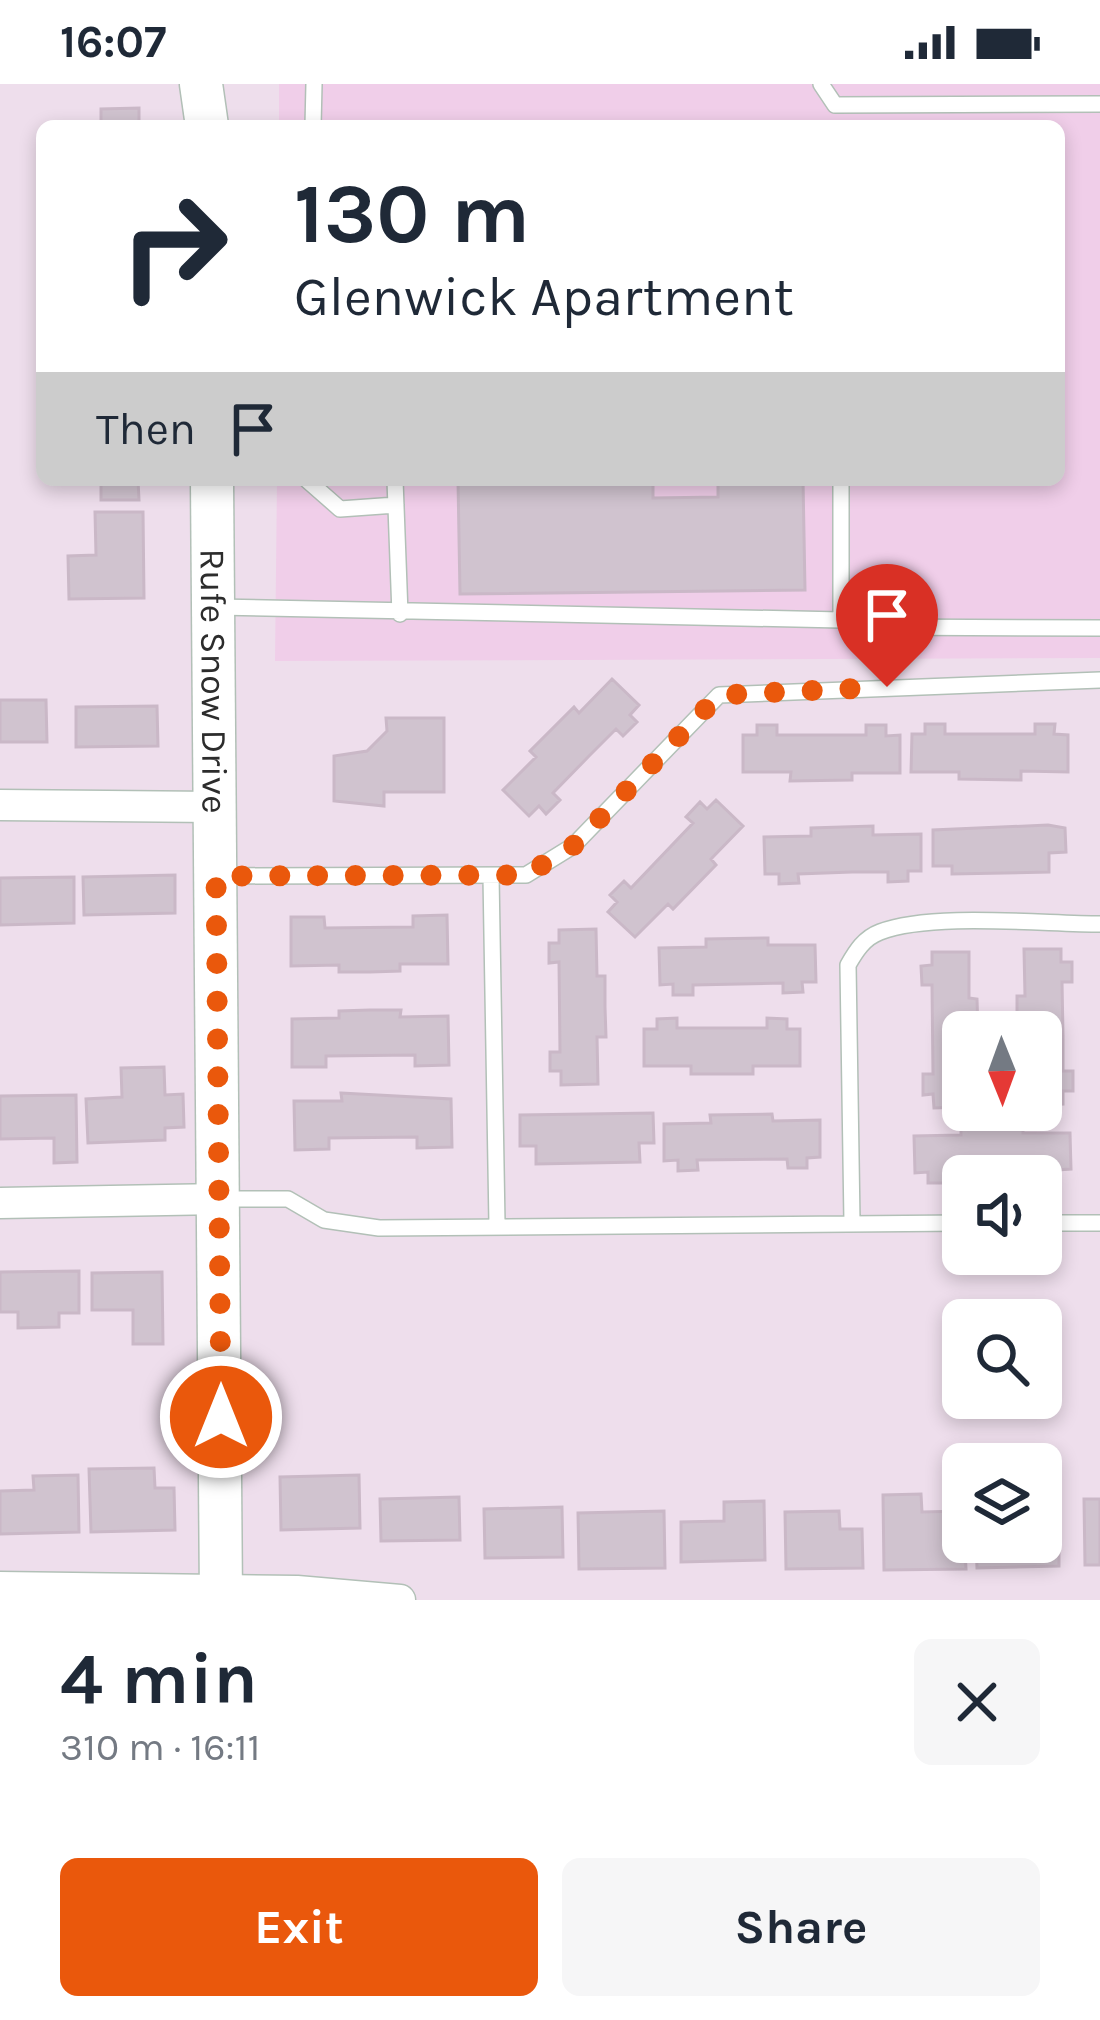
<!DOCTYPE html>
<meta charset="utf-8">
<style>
:root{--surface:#fff;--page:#f6f6f7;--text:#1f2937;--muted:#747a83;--accent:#ea580c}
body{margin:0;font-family:Karla,sans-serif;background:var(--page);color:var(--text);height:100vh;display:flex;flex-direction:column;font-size:45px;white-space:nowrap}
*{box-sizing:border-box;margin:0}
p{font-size:39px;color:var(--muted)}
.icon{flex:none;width:66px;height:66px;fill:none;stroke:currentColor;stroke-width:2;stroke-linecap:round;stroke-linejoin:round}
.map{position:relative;height:1516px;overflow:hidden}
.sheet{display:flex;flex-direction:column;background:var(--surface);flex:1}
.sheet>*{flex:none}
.banner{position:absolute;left:36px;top:36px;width:1029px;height:366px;border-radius:18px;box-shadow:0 6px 18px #0003;background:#fff;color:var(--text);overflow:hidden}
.needle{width:78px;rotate:179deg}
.fabs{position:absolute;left:942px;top:927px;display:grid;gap:24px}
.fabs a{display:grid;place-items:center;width:120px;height:120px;border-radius:18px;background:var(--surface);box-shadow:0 6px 18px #0003;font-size:60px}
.pin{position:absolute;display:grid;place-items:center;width:102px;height:102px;color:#fff;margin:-123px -51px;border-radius:50% 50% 50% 0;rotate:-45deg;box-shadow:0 0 12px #0007}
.pin .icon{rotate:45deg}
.me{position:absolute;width:132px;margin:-66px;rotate:0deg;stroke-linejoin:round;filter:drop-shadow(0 0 9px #0008)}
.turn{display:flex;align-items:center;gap:42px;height:252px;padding:0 60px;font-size:54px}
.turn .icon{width:156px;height:156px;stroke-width:2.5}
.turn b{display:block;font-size:84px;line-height:102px}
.then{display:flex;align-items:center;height:114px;padding:0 60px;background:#0003;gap:24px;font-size:45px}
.round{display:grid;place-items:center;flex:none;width:126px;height:126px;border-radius:18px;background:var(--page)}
.head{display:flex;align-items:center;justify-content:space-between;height:204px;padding:0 60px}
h1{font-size:72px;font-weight:700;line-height:90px}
.button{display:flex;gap:24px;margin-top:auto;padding:24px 60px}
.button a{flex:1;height:138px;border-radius:18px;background:var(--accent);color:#fff;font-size:48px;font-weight:700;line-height:138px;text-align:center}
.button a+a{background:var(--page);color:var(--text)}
.status{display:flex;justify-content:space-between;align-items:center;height:84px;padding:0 60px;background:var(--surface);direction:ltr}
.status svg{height:33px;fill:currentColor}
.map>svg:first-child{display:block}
.education{fill:#f0cee9}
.building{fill:#d0c3cf;stroke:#cab8c7;stroke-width:3}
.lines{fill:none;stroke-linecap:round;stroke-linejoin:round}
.service-casing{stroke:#b2c0b7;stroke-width:18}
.minor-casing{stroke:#b2c0b7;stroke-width:33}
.secondary-casing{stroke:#b2c0b7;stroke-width:45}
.service{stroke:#fff;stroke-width:15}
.minor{stroke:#fff;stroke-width:30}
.secondary{stroke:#fff;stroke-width:42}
.route{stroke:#ea580c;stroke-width:21;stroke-dasharray:0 37.8}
.labels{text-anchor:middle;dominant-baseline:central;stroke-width:10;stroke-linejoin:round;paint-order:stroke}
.street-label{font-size:36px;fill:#2c2c2c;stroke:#fff}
</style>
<div class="status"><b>16:07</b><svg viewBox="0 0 49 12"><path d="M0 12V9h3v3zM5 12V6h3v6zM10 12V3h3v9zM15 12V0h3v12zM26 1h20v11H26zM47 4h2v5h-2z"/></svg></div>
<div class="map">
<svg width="1100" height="1516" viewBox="0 0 1100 1516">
<rect width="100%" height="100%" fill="#eedeec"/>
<path class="education" d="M279,0h821v574l-825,3 2,-181h782v-354h-780z"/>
<path class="building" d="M139,24v18h-38v-17z
M101,396h37l1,20h-38z
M458,396h195v18l65,-1v-17h85l2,110 -345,4z
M95,428h48l1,86 -75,1 -1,-43 28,-1z
M612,595l27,26 -9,10 7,7 -14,14 -7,-7 -26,26 -37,38 7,7 -14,14 -7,-8 -10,10 -26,-26 33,-33 -6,-6 44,-44 5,6z
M0,616h46l1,42h-47z
M157,622l1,40 -82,1v-40z
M386,634h58v74h-60v14l-50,-5v-45l33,-5 20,-20z
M925,640h20v10h90v-10h20l-1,10 14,1v37l-47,-1v9l-62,-1v-7h-48l1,-38h13z
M757,641h20v10h89v-10h20v11l14,-1v38h-48v7l-62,1 1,-9h-48v-37h14z
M716,716l27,26 -32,33 5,6 -43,44 -5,-5 -33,33 -27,-25 9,-10 -7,-7 14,-14 7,7 62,-65 -7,-6 14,-15 7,7z
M1048,741l17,3 1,24 -17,1v19l-97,2v-8h-19v-36z
M873,742v9l48,-1v37h-13v10l-20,1v-10h-36l-54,2 1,9 -20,1v-10h-14l-1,-37 47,-1v-8z
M175,791v38l-91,2 -1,-38z
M74,793v46l-74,2v-47z
M447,831l1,49h-48v7l-30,1h-31v-7l-48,1v-49h33l1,11 88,-1v-11z
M596,845l1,47h8v31l1,30h-9l1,47 -37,1v-14h-11v-19h10l-1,-90 -10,1v-20h10v-13z
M768,854v7h47l1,37h-14l1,10 -20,1v-10l-90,2v10h-20v-11l-13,1 -1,-37 47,-1v-8z
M1024,865h37v13h11v20h-10l1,53v36h10v20h-10v13l-22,1v-73h-24v-36h8z
M932,868h37v46l8,1 1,33h-15v75l-29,1 -1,-14 -10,1v-21h10l-1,-89h-10l-1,-19 11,-1z
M370,926h31l-1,7 48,-1 1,49 -34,1v-11l-89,1v11h-34v-48l47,-1v-7z
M677,934v10h90v-10l20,1v10h13v37h-47v8h-62v-8h-47v-37h13v-10z
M164,983l1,28 18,-1 1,33 -19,1v12l-77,3 -2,-44 36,-2 -1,-29z
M341,1009l110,6 1,48 -35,1v-11l-88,1v11l-34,1 -1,-49h48z
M76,1011l1,67 -23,1v-25l-54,1v-43z
M653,1029l1,30h-15l1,19 -104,2v-18h-16v-31z
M772,1030l1,7 47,-1v37l-13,1v10h-19l-1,-9 -90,1 1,10 -20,1v-11l-14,1v-37l47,-1 -1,-8z
M1023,1042v7h47l1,36 -14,1 1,10h-17l-4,-10 -89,3v10h-20v-11l-13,1 -1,-37 47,-1v-8z
M79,1187v42h-20v14l-41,1v-16h-18v-40z
M162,1188l1,72h-30v-34h-41v-37z
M154,1384l1,20h19l1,42 -84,2 -2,-63z
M78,1391l1,57 -79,2v-43l34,-1 -1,-14z
M359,1391l1,53 -79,2 -1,-53z
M921,1410l1,18 41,-1 3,58 -82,1 -1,-75z
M459,1413l1,43 -79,1 -1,-42z
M1084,1415h16v66h-15z
M764,1417l1,59 -84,2v-40l43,-1v-19z
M562,1423l1,50 -78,1 -1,-49z
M664,1427l1,57 -86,1 -1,-56z
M839,1427l1,18h22l1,39 -77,1 -1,-57z
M1041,1442h18v40l-82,2 -1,-26h65z"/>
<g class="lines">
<defs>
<path id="service" d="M821,0l14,21 265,-1
M313,42l1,-42
M307,396l33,29 56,-4
M395,396l5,134
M841,396v140
M216,523l625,13 34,7 225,1
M216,792l310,-1 47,-29 146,-151 381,-15
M491,792l6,348
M223,1115h65l36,21 55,8 584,-5
M852,1138l-4,-257c8,-14 16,-27 32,-33 51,-20 163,-8 220,-8
M1041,1139h59"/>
<path id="minor" d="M0,721l214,2
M0,1119l221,-4
M0,1503l297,4 103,9"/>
<g id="secondary">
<path d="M201,0l6,42"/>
<path id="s1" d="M212,396l9,1120"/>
</g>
</defs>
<use href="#service" class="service-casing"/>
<use href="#minor" class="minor-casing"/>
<use href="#secondary" class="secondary-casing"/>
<use href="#service" class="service"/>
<use href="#minor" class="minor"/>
<use href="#secondary" class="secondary"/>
</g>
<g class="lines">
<path class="route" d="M221,1333l-5,-541 310,-1 47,-29 146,-151 168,-8"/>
</g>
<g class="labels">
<g class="street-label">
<text stroke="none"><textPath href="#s1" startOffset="201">Rufe Snow Drive</textPath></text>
</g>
</g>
</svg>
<div class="fabs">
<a><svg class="needle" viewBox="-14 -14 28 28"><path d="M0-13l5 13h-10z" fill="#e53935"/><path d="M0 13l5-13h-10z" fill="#747a83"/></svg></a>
<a><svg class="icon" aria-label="sound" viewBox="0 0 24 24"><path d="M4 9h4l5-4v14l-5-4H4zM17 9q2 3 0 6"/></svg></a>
<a><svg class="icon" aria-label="search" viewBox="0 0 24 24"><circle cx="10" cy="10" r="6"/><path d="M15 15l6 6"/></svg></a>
<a><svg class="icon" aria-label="layers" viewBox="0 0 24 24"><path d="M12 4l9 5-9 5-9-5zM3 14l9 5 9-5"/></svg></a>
</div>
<div class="pin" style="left:887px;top:603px;background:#d93025"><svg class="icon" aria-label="arrive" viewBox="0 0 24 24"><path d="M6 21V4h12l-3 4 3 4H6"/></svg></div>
<svg class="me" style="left:221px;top:1333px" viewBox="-20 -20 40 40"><circle r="17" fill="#ea580c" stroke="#fff" stroke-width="3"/><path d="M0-11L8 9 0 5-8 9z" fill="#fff"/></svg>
<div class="banner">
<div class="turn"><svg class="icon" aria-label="right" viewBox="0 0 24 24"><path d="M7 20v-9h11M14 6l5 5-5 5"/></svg><div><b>130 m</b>Glenwick Apartment</div></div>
<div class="then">Then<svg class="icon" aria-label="arrive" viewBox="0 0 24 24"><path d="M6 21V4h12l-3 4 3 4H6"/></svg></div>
</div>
</div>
<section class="sheet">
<div class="head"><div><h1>4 min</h1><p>310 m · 16:11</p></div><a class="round"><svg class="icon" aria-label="close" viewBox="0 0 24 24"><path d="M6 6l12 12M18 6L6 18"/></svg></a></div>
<div class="button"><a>Exit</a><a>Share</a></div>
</section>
